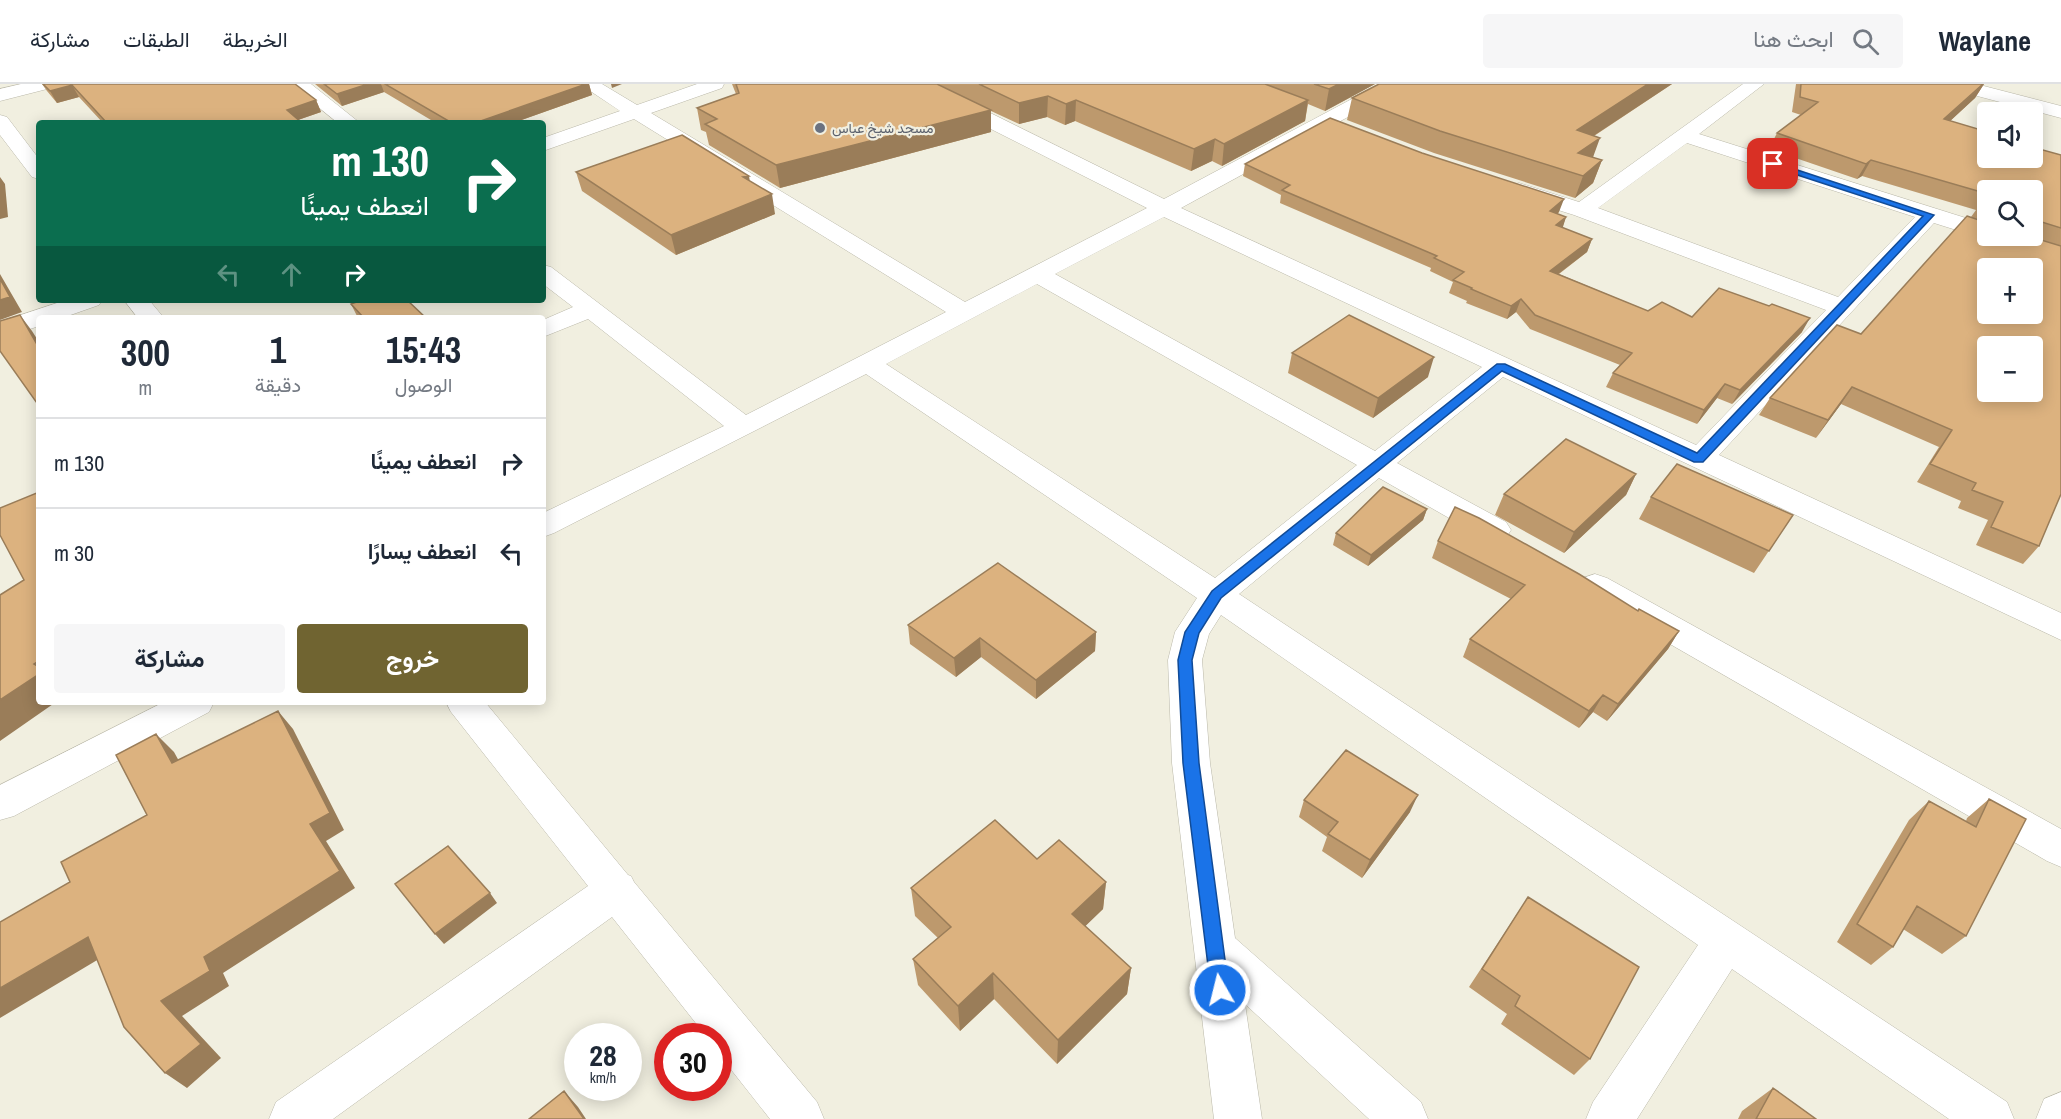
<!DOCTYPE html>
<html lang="ar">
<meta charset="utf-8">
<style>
:root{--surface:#fff;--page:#f6f6f7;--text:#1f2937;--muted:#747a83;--line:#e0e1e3;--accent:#706431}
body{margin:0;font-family:"Archivo Narrow",Vazirmatn,sans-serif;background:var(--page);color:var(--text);direction:rtl;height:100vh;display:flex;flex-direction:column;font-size:22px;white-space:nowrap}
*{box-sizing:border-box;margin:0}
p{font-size:20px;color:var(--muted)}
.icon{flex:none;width:33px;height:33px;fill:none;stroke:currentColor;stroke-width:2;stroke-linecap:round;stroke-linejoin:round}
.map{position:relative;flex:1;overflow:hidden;direction:ltr}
.panel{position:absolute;left:36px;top:231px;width:510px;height:390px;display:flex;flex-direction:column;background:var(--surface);border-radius:6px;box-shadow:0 3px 15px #0003;direction:rtl}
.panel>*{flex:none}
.top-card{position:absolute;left:36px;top:36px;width:510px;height:183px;border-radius:6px;box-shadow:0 3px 15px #0003;direction:rtl;background:#0b6e4f;color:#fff;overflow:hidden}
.buttons{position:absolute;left:1977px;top:18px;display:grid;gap:12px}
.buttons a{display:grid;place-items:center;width:66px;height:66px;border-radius:6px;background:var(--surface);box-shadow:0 3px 15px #0003;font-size:30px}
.speed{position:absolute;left:564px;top:939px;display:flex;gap:12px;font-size:30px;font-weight:700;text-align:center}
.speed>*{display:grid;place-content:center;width:78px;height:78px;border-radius:50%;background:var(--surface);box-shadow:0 3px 15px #0003;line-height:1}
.speed small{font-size:15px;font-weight:400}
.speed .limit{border:9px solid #d22;background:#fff;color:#111}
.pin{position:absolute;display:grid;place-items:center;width:51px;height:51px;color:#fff;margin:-26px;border-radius:12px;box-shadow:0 3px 9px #0006}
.me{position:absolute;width:66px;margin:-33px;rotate:352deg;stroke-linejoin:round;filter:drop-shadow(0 0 4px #0008)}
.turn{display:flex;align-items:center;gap:21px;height:126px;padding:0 18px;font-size:27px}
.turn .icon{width:78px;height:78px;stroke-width:2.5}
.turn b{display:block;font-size:42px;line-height:51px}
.lanes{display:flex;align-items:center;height:57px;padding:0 18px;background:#0003;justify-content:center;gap:30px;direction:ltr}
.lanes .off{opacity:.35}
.eta{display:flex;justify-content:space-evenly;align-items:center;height:102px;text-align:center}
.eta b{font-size:36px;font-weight:700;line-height:42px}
.action{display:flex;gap:12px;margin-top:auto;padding:12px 18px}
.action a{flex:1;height:69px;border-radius:6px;background:var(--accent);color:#fff;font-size:24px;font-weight:700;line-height:69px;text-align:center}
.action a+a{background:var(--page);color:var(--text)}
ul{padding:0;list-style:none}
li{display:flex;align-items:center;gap:18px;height:90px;padding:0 18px;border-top:2px solid var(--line)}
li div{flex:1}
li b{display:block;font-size:22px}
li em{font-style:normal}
header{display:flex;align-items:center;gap:36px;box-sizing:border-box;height:84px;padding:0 30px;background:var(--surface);border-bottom:2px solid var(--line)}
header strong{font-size:28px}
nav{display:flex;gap:33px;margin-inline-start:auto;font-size:21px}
.search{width:420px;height:54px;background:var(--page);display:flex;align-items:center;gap:15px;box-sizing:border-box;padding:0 21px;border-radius:6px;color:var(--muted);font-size:22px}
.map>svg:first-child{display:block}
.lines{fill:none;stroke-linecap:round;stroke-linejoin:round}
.minor-casing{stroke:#bab8a9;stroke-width:1}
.tertiary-casing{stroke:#bab8a9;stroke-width:1}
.minor{fill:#fff;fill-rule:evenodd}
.tertiary{fill:#fff;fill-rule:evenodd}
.wall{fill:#bd996d;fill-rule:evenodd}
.shaded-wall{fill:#9a7d59}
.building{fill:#dcb27f;stroke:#9a7d59;stroke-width:1.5;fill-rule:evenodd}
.route{fill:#1a73e8;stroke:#114b97;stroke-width:1.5}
.worship-dot{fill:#6b7280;stroke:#f1efe0;stroke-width:2}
.labels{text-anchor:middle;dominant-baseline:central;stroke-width:4.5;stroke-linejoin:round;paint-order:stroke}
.far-worship-label{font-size:14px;fill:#5b616d;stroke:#f1efe0;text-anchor:start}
</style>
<header>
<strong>Waylane</strong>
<div class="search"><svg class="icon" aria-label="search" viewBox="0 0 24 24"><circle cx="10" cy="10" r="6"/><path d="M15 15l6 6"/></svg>ابحث هنا</div>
<nav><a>الخريطة</a><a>الطبقات</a><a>مشاركة</a></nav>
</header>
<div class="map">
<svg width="2061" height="1035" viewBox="0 0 2061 1035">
<rect width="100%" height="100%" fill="#f1efe0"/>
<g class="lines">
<defs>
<path id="minor" d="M21,0h32l-2,4 -51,13v-12z
M290,0h21l49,39h-22z
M580,0h22l35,21 60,-21h27l-2,4 -71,25 314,189 182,-94 -237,-120 -2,-4h24l232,115 216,-115h23l-2,4 -220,120 515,237 130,-135 -252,-95 -63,-20 -3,-5 3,-5 8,-2 60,19 164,-118h21l-65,50 289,91v11h10l-2,2 -8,2 -54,-17 -215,232 342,158v27l-558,-263 -106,86 109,59 5,8 -5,8 -11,3 -11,-3 -105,-60 -140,116 768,508 7,17h-65l-217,-150 -95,150h-51l7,-17 105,-157 -477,-330 -12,19 -7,26 8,103 25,175 186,164 7,17h-59l-124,-115 17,115h-48l-42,-356 -4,-103 7,-28 22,-34 -331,-224 -312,159 -11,4v-24l181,-87 -136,-107 -45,18v-17l30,-13 -30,-23v-19l8,2 195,148 200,-103 -312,-193 -91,32v-13l77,-27zM1687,59l228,74 -77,80 -240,-89zM1164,133l318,150 -107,84 -320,-177zM1037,200l320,181 -142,113 -329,-214z
M0,31l7,2 32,42v20l-7,-2 -32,-42z
M66,216h36l-3,5 -37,13h-23v8l-39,13v-17z
M124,216h25l15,18h-26z
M1595,490l12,4 454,251v38l-14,-6 -464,-267 -4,-8 4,-8z
M164,618h50l-5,10 -195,104 -14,4v-35z
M446,618h39l143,173 3,1 3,6 183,220 7,17h-54l-52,-66v-17h-12l-94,-119 -279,202h-64l7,-17 312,-216 -137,-174z
M2061,1008v27h-25l8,-20z"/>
<path id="tertiary" d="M1945,0h31l85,22v12l-114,-30z"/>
</defs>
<use href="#minor" class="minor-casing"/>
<use href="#tertiary" class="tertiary-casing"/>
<use href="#minor" class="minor"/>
<use href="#tertiary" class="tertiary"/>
</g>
<path class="wall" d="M42,0h253l21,16 5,12 -23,8 4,3h-199l-24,-26 -22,6 -10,-12z
M315,0h274l3,11 -79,28h-77l-52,-31 -42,14z
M732,0h643l-50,27 -17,-7 -3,17 -83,45 -10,-5 -21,10 -116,-50 -10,4 -18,-8 -28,7 -28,-13v21l-211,56 -71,-43 -3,-13 -5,-2 -4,-22 39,-14z
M1379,0h293l-78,52 -1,22 9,2 -9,23 -18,15 -141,-45 -87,-33 5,-22z
M1796,0h188l-9,14 -25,23 38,37 73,-3v339l-22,52 -16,18 -47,-19 12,-25 -30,-12 3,-7 -44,-19 22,-35 -98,-43 -25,34 -57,-23 11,-17 91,-64 110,-117 5,-7 -114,-34 -5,3 -88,-30 8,-16 24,-18 -9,-3zM1988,106h44v46h-44z
M1245,80l314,48 -2,2 9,3 -4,11 30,11 -5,13 -28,22 89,37 154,21 -70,72 -15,-6 -20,26 -91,-37 7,-14 7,-8 -90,-36 -14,-17 -9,7 -41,-16 1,-2 -18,-8 4,-11 -23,-11 1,-3 -151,-65 1,-8 -38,-19z
M576,88l174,9 25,33 -99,41 -94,-64z
M351,220l75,14h-68z
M1292,269l136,24 -55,41 -85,-45z
M1636,390l-10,21 -62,58 -69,-38 9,-21z
M1651,413l142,18 -39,58 -115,-54z
M1427,425l-4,11 -55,46 -35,-21 3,-12z
M1438,457l200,70 41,20 -11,18 -61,72 -14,-9 -14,16 -116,-71 7,-18 41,-40 -79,-41z
M908,541l188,7 -1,19 -59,48 -55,-42 -25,20 -46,-33z
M1989,715l-23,137 -24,18 -39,-25 -10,18 -22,18 -34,-23 72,-122 20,-19 37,20 1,-3z
M1304,716l106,12 -48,66 -40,-27 5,-14 -28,-20z
M1037,775l69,23 -3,27 -18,17 46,42 -4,26 -70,70 -63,-65 -34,32 -42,-46 -5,-26 25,-21 -23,-22 -4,-28z
M1528,813l62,162 -16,16 -73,-51 6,-10 -38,-27z
M1773,1004l43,31h-78l4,-8z"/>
<path class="shaded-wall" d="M368,0h13l3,8 -42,14 -5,-12z
M586,0h3l3,11 -79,28h-38z
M611,0h11l-10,4z
M1339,0h36l-50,27 4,-22z
M1648,0h24l-103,68 8,-22z
M1984,0l-9,14 -40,37 9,-16z
M72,1l7,12 -22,6 -7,-12z
M1048,12l-1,21 -28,7v-21z
M316,16l5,12 -29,10 -5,-12z
M1076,16l-1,21 -10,4 1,-21z
M1308,16l-3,21 -83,45 2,-22z
M991,26v22l-211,56 -4,-23z
M1600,54l-8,22 -14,-7z
M1215,55l-3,22 -21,10 3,-22z
M1602,76l-9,23 -18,15 8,-22z
M1871,76l-9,16 -5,3 9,-15z
M749,92l3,19 -9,-18z
M0,93l5,7 3,33 -8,2z
M772,110l3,20 -99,41 -5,-20z
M1564,115l-5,13 -14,12 5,-13z
M1566,133l-4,13 -6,-5z
M1592,155l-5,13 -42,32 5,-13z
M0,190l22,38 -22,8z
M1521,215l-5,13 -9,7 4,-13z
M20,231l12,16 7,11v6z
M1810,234l-8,14 -70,72 8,-14z
M1434,273l-6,20 -55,41 5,-20z
M1725,300l-8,14 -20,26 7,-14z
M1852,303l-11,17 -25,34 12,-18z
M1636,390l-10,21 -62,58 10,-21z
M1427,425l-4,11 -55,46 3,-11z
M1679,547l-11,18 -61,72 11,-17z
M1096,548l-1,19 -59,48v-19z
M980,554l1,19 -25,20 -2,-19z
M39,590v28h17l-56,39v-41z
M1603,611l-10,17 -14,16 10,-17z
M278,627l15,18 51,101 -18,11 29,47 -132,85 6,13 -47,30 39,42 -34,30 -22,-15 -4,-72 43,-44 106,-133z
M156,650l18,18 16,29 -18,-18z
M1418,711l-8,17 -48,66 8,-18z
M1106,798l-3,27 -33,32 2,-27z
M490,809l7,10 -53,41 -9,-10z
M88,853l21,16 -109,65v-30z
M1131,884l-4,26 -70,70 1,-24z
M993,889l1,26 -34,32 -2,-25z
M564,1007l14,16 8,12h-2z"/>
<path class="building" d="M43,0h252l21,16 -29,10 15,13h-195l-35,-38 -22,6z
M324,0h44l-31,10z
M385,0h201l-111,39h-23z
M736,0h201l54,26 -215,55 -71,-41 12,-5 -20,-11 42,-15z
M979,0h286l43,16 -84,44 -9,-5 -21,10 -118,-49 -10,4 -18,-8 -29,7z
M1314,0h25l-10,5z
M1379,0h269l-71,46 23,8 -22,15 24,7 -19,16 -143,-45 -88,-33z
M1801,0h182l-39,35 44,13v26h44v-11l29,8v73l-29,-9v-29h-44v4l-117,-34 -5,4 -89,-31 41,-31 -18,-5z
M1330,34l92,35 142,46 -14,12 16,6 -10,8 36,14 -42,32 98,40 14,-9 30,15 27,-29 50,18 3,-2 38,14 -70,72 -15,-6 -21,26 -91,-37 19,-20 -97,-38 -14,-16 -10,7 -40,-17 1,-1 -19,-8 11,-8 -30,-14 3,-2 -155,-66 8,-5 -45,-21z
M682,51l67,41 -6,1 29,17 -101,41 -95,-63z
M1988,112v7l-6,-2z
M1967,132l21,7v13h40l33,10v248l-22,52 -48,-19 12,-25 -31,-12 4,-7 -46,-19 22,-34 -100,-43 -24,33 -58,-22 67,-73 24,9zM1988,184h44v46h-44zM1988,262h44v46h-44z
M0,195l10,18 -10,3z
M362,216h45l19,18h-62l-13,-14z
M20,231l19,33v58l-39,-55v-30z
M1349,231l85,42 -56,41 -86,-45z
M1566,355l70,35 -62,58 -70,-38z
M1677,380l116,51 -24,36 -118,-54z
M1383,403l44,22 -56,46 -35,-22z
M39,408v169l-5,3 5,3v7l-39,26v-105l24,-15 -24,-45v-27z
M1455,423l24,11 100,56 59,37 1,-2 40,22 -61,73 -15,-9 -14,16 -119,-72 55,-54 -87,-44z
M998,479l98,69 -60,48 -56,-42 -26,20 -46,-33z
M278,627l52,102 -20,11 30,47 -136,86 6,14 -49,30 40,43 -36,29 -41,-46 -36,-90 -88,51v-66l70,-40 -9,-20 86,-47 -31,-60 40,-21 16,29z
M1346,666l72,45 -48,65 -42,-26 10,-12 -34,-22z
M1989,715l37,20 -60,117 -49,-30 -24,41 -36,-23 72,-123 47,26z
M995,736l42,39 22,-19 47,42 -34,32 59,54 -73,72 -65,-67 -35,33 -45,-47 38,-32 -40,-39z
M448,762l42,47 -55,41 -40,-50z
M1528,813l111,70 -49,92 -75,-53 5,-10 -38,-27z
M1773,1004l43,31h-60z
M564,1007l20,28h-55z"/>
<path class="route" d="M1770,79h6l158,52 -231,247h-9l-192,-91 -281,227 -22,35 -7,27 7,103 30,227 -3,6 -6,2 -6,-2 -3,-6 -28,-227 -5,-103 7,-28 27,-41 285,-227h8l192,89 226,-237 -153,-50z"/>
<circle class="worship-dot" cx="820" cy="44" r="6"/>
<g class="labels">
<g class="far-worship-label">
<text x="832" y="44">مسجد شيخ عباس</text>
</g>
</g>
</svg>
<div class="buttons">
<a><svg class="icon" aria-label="sound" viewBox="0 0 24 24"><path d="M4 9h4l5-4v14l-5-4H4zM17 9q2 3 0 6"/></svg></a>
<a><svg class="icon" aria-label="search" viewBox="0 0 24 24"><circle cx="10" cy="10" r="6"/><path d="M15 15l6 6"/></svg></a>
<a>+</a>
<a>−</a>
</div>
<div class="speed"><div>28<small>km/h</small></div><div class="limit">30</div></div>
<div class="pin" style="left:1773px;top:80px;background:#d93025"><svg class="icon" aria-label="arrive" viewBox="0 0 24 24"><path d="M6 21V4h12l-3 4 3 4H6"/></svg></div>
<svg class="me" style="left:1220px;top:906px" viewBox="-20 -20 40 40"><circle r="17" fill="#1a73e8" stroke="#fff" stroke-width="3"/><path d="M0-11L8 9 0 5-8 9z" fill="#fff"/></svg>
<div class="top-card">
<div class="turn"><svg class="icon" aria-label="right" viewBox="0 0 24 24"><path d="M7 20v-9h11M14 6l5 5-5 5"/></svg><div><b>130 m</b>انعطف يمينًا</div></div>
<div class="lanes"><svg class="icon off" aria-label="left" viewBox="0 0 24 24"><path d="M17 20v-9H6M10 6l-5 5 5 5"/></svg><svg class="icon off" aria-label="ahead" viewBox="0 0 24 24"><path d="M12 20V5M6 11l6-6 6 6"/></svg><svg class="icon" aria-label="right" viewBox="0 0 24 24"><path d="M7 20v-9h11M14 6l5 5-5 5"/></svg></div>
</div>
<section class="panel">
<div class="eta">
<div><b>15:43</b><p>الوصول</p></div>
<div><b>1</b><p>دقيقة</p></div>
<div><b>300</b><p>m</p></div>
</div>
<ul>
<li><svg class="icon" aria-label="right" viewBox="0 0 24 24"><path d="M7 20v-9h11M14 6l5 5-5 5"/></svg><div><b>انعطف يمينًا</b></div><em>130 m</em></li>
<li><svg class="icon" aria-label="left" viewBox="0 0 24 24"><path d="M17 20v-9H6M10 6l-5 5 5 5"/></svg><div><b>انعطف يسارًا</b></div><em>30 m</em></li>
</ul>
<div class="action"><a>خروج</a><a>مشاركة</a></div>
</section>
</div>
